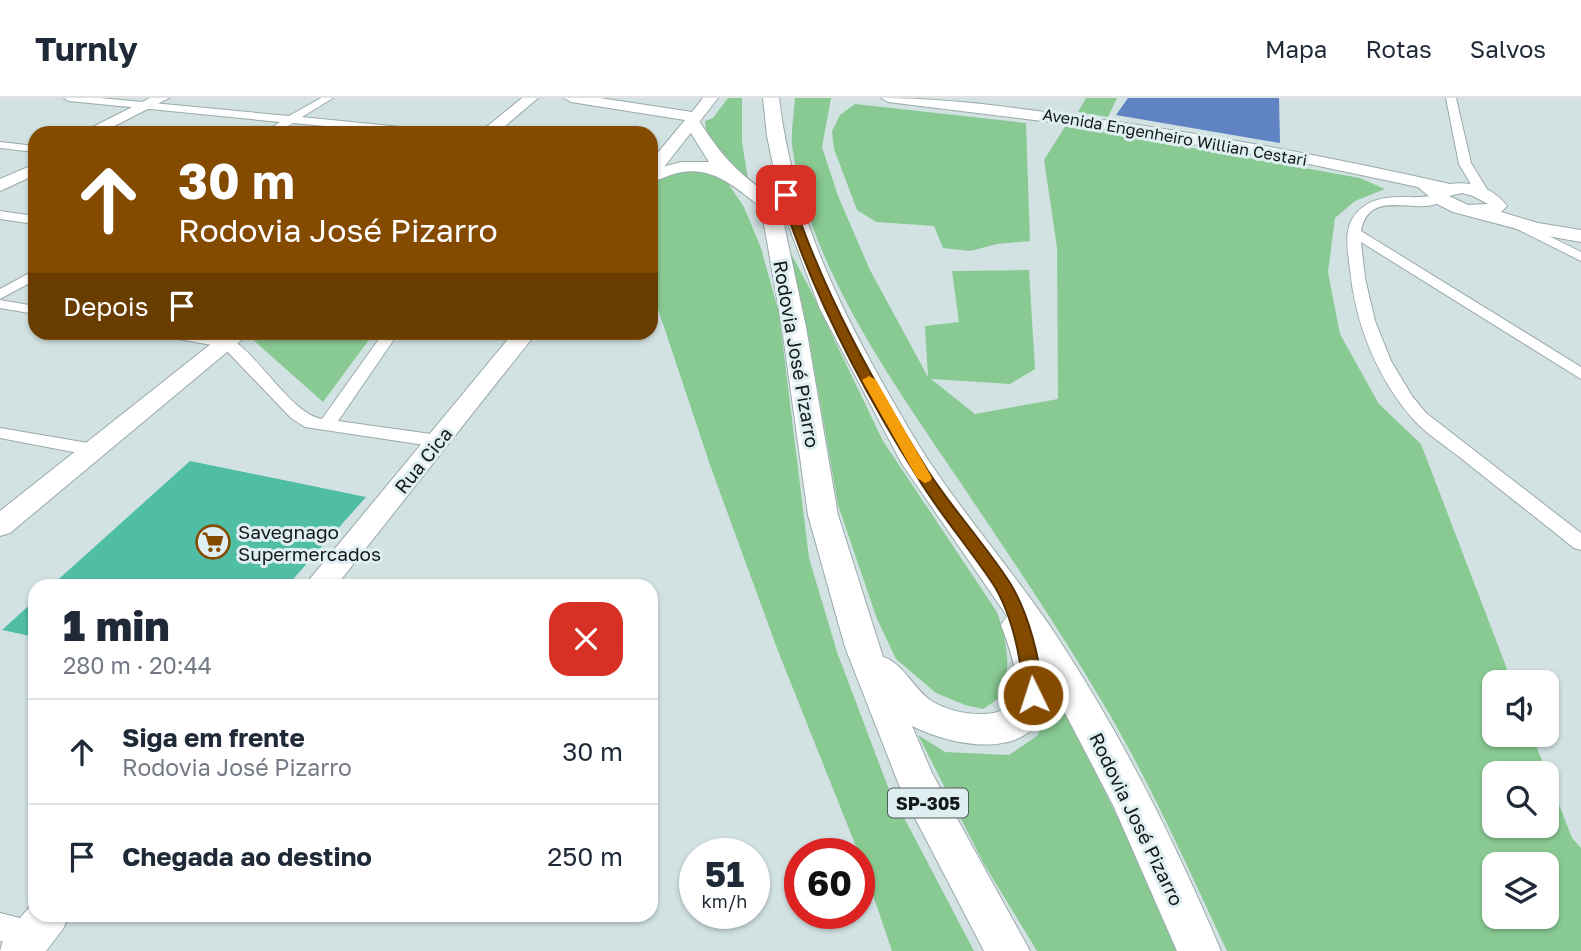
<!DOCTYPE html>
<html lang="pt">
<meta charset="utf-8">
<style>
:root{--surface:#fff;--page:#f2f2f3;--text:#1f2937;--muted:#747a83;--line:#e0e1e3}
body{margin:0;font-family:"Golos Text",sans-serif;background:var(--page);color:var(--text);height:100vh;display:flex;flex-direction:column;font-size:26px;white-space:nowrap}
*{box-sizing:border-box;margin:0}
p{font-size:23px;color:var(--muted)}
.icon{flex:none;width:38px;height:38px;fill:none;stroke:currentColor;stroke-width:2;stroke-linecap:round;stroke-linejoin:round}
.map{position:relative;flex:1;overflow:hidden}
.panel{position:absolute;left:28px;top:481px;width:630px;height:343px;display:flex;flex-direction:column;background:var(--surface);border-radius:21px;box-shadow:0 2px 5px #0004}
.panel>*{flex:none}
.banner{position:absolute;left:28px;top:28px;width:630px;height:214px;border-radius:21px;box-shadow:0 2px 5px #0004;background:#844b00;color:#fff;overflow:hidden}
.controls{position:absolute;left:1482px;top:572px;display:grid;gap:14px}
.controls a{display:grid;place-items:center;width:77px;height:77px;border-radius:14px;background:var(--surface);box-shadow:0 2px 5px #0004;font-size:35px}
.speed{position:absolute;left:679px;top:740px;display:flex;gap:14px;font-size:35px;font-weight:700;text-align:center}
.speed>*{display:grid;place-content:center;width:91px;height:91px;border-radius:50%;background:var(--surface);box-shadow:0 2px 5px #0004;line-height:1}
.speed small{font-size:18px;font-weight:400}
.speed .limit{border:10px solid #d22;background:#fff;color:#111}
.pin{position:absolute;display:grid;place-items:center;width:60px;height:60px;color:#fff;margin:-30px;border-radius:14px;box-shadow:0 4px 10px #0006}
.me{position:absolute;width:77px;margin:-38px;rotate:356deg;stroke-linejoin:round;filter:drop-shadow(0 0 5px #0008)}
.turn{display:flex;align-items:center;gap:24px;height:147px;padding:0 35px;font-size:32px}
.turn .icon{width:91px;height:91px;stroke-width:2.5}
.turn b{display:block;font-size:49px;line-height:60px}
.then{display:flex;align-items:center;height:66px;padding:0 35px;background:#0003;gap:14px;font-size:26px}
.round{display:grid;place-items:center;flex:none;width:74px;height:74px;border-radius:21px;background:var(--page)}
.headline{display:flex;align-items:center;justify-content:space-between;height:119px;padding:0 35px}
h1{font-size:42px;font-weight:800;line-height:52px}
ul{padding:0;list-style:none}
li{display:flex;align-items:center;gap:21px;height:105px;padding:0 35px;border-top:2px solid var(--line)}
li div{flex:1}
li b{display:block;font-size:26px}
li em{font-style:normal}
header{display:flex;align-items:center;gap:42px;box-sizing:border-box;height:98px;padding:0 35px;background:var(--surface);border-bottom:2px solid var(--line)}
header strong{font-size:33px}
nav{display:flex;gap:38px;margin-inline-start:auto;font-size:24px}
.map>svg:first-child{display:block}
.green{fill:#89ca93;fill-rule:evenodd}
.water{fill:#5f83c3}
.building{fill:#50bda5}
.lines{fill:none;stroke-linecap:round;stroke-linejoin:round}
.street-casing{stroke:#9aa9ab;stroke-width:2}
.secondary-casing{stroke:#9aa9ab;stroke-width:2}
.primary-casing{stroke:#9aa9ab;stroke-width:2}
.street{fill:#fff;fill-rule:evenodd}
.secondary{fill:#fff;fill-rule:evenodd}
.primary{fill:#fff;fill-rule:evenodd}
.route{fill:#844b00;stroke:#563100;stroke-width:2}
.slow{fill:#f59e0b}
.labels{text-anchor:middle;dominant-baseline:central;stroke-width:6;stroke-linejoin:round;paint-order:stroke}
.far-street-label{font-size:16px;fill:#131819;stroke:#dfeff1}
.shield{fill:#dfeff1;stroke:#50585a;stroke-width:2}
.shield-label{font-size:18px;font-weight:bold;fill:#131819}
.street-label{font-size:19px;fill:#131819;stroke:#dfeff1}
.poi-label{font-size:19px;fill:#131819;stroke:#dfeff1;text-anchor:start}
</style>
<header>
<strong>Turnly</strong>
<nav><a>Mapa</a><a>Rotas</a><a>Salvos</a></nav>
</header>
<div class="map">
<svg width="1581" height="853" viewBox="0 0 1581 853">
<rect width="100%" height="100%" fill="#d2e2e3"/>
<path class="green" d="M728,0h14v44l6,37c-15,-16 -43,-35 -43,-58l8,-3z
M795,0h36l-9,49 16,49 32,74 58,107 -3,-51 34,-4 -7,-51 77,-1 6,99 -25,15 -79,-5 44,35 83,-15 -1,-151 -13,-88 22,-35 294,53 25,11 -30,12 -20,17 -7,54 12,62 39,70 42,40 91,238h-18v53h38l40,103 9,10v103h-354c-38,-81 -75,-164 -120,-241 -46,-79 -98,-155 -149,-231 -66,-98 -150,-214 -166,-334 -1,-15 2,-32 3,-47zM1494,676h53v52h-53zM1494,766h53v53h-53z
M1086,0h31l-9,19 -30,-5z
M855,6l171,19 4,118 -33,3 -27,7 -27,-3 -9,-22 -58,-4 -19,-12 -23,-61 -2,-18 8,-16z
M686,72l21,2 18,7 19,28 17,41 18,65 30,245 28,94 51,135 86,164h-82l-33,-97 -81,-203 -68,-186 -59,-177v-98l12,-16z
M787,148l23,43 73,152 114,171c11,33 13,49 7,83l-21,14 -18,-4 -29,-12 -40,-34 -19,-40 -39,-114 -29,-166z
M258,235v-1l116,1 -51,69 -72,-64z
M1058,598l82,167 38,88h-141l-53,-87 -66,-129 27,17 64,3 28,-19z"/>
<path class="water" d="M1128,0h151l1,45 -164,-28z"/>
<path class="building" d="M190,363l176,36 -79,89h-236z
M35,502v37l-33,-7z"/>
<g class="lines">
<defs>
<path id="street" d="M64,0h36l189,18 32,-18h12l-31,19 128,13 5,3h-38l-104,-10 -17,10h-13l17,-11 -211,-21z
M1446,0h10l15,65 19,31 -2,3h-8l-4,-4 -17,-29z
M0,44l35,4v6l-35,-4z
M1440,96l6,4c-22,23 -76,-15 -85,33l220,136v12l-220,-137 4,36 10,43 16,40 21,35 14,17 155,120v17l-7,-2c-37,-30 -75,-59 -112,-89 -16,-13 -36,-25 -49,-40 -36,-41 -58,-96 -63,-150 -3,-23 -8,-47 13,-62 23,-17 53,-5 77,-13z
M0,113l35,5v8l-35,-5z
M1517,122l64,32v9l-68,-34 -2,-3z
M35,172v10l-35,19v-10z
M0,202l35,6v8l-35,-6z
M160,234c19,0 59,-2 74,9 26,17 59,74 88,78l62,-87h15l-61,89 100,14 9,6 -9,6 -133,-20 -14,-9 -68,-71 -56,-10z
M0,330l94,16 9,6 -9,6 -94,-18z
M0,815l43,11 4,10 -4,10 -10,4 -33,-7z"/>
<path id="secondary" d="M150,0h19l-68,35h-20z
M522,0h16l-41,35h-18z
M564,0h36l92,14 11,-14h15l-61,78 -6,1v-16l34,-41 -114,-18z
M881,0c68,0 134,10 201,19 124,17 246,39 368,67 21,-3 44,4 57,22l-6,6 37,11 43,7v12l-45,-8 -83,-22 -14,-7 -21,-18 -109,-23 -210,-36 -211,-26zM1462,95l11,3 15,8 -20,1 -19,-9z
M35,66v11l-35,16v-12z
M226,234h25l-241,201 -10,3v-25z
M514,234h23l-201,254h-32z
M35,803v14h34l-6,14 -17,22h-46l4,-15z"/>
<path id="primary" d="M763,0h16c13,107 52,193 104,286 17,29 33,59 52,86 38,56 82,107 119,162 66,100 121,209 167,319h-44l-64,-146 -62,-119c-6,77 -90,64 -139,40l20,47 98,178h-46l-81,-156 -58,-148 -37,-132 -26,-188 -21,-120c-27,-20 -48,-42 -84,-34 -9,2 -17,7 -26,9v-12l4,-1 26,-7h28l-25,-40 8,-5 6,2c19,30 33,48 63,70l7,-3 9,6 29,135 32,188 45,142c20,6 30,31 47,43 16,10 33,14 52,14 54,1 30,-60 19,-89l6,-9 -105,-152 -82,-155 -38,-101 -15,-72z"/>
</defs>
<use href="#street" class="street-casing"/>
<use href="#secondary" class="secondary-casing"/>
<use href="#primary" class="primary-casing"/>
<use href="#street" class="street"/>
<use href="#secondary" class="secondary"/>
<use href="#primary" class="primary"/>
</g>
<path class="route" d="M786,94l5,3c32,97 83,189 137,276 25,39 57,73 82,112 19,31 30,76 33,112l-3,5 -7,3 -7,-3 -2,-5c-3,-35 -11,-77 -29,-108 -24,-37 -54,-71 -77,-109 -56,-89 -106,-184 -137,-283z"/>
<path class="slow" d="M869,278l7,4 56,98 -2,3 -5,2 -8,-5 -55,-98z"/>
<defs>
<symbol id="supermarket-ring" viewBox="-11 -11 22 22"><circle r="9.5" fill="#dfeff1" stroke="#844b00" stroke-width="1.5"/><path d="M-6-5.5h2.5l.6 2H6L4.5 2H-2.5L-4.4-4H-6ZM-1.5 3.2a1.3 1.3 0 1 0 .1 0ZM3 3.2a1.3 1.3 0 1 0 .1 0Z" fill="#844b00"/></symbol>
</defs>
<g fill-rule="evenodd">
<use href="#supermarket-ring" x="194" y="425" width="38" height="38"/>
</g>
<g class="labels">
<g class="far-street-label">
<text transform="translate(1175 39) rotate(10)">Avenida Engenheiro Willian Cestari</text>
</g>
<rect class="shield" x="888" y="690.5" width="80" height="29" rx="5"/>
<g class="shield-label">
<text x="928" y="705">SP-305</text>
</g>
<g class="street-label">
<text transform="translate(797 256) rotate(80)">Rodovia José Pizarro</text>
<text transform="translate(423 362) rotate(-51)">Rua Cica</text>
<text transform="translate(1137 721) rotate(64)">Rodovia José Pizarro</text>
</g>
<g class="poi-label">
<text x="238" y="433">Savegnago<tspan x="238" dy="22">Supermercados</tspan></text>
</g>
</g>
</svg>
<div class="controls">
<a><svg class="icon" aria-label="sound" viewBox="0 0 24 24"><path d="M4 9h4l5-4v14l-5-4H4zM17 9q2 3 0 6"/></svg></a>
<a><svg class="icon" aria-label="search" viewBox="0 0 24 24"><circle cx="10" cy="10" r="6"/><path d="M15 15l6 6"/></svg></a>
<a><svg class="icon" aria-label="layers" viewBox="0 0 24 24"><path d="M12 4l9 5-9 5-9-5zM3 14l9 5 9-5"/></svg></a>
</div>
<div class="speed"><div>51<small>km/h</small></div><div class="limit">60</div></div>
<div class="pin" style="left:786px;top:97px;background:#d93025"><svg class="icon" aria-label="arrive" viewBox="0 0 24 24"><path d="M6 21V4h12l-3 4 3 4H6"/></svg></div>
<svg class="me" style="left:1033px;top:597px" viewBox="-20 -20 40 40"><circle r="17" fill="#844b00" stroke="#fff" stroke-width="3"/><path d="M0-11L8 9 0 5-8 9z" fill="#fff"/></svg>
<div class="banner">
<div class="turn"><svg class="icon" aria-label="ahead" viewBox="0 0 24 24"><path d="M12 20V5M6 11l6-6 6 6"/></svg><div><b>30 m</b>Rodovia José Pizarro</div></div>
<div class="then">Depois<svg class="icon" aria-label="arrive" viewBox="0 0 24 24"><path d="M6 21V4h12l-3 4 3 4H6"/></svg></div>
</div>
<section class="panel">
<div class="headline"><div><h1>1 min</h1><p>280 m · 20:44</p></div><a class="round" style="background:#d93025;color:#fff"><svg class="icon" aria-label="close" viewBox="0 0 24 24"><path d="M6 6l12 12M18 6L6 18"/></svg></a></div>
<ul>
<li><svg class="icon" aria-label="ahead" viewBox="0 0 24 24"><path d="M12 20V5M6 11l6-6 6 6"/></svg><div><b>Siga em frente</b><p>Rodovia José Pizarro</p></div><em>30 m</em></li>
<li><svg class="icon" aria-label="arrive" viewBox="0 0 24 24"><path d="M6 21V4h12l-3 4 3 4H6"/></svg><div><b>Chegada ao destino</b></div><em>250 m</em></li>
</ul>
</section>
</div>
